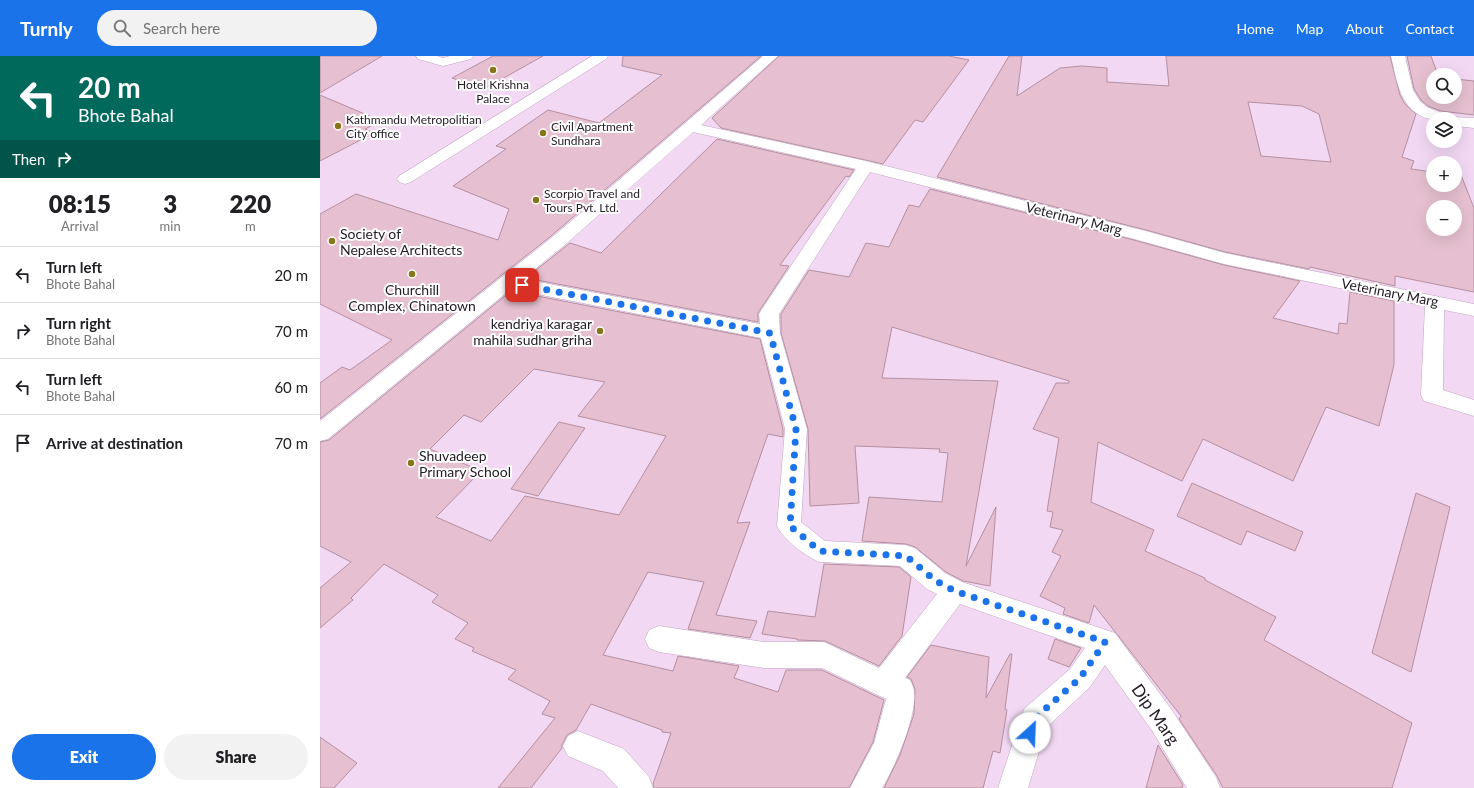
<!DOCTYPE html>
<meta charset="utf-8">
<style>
:root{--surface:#fff;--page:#f2f2f2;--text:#202124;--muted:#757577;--line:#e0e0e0;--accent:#1a73e8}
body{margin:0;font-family:Lato,sans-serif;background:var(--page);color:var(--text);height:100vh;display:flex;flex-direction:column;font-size:15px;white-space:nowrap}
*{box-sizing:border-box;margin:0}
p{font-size:13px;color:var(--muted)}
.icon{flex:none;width:22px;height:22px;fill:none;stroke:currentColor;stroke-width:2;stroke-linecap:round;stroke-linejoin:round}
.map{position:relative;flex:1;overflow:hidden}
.sheet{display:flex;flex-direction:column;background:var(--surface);width:320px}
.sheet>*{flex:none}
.hud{background:#00695c;color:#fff;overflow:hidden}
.buttons{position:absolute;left:1106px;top:12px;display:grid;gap:8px}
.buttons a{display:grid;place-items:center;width:36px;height:36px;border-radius:50%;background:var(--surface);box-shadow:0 4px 16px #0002;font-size:20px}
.pin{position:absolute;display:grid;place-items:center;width:34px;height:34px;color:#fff;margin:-17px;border-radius:8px;box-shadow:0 2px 6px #0006}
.me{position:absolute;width:44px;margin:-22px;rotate:25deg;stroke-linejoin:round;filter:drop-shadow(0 0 3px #0008)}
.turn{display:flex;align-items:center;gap:14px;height:84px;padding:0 12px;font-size:18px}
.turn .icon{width:52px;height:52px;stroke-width:2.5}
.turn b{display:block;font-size:28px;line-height:34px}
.then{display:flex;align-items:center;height:38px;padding:0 12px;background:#0003;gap:8px;font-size:15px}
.eta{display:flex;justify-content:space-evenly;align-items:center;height:68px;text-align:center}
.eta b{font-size:24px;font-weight:800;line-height:28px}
.primary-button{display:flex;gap:8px;margin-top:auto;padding:8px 12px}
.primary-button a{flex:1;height:46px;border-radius:24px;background:var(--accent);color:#fff;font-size:16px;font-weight:800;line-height:46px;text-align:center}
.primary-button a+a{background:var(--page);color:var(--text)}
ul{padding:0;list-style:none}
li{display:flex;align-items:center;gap:12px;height:56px;padding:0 12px;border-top:1px solid var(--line)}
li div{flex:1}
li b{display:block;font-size:15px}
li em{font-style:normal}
header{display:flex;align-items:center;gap:24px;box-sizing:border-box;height:56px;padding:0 20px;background:var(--accent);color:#fff}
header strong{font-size:19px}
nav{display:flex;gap:22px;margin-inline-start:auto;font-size:14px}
.search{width:280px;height:36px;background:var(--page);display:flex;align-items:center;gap:10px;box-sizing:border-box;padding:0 14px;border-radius:22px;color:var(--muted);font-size:15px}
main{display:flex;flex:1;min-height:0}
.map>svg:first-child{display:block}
.building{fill:#e6c0d0;stroke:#b48f9f;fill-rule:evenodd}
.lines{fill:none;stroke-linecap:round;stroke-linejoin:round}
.minor-casing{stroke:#c0a5c1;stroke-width:1}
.minor{fill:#fff;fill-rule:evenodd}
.route{stroke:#1a73e8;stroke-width:7;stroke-dasharray:0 12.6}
.poi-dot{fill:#877619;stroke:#fff;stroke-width:1.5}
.labels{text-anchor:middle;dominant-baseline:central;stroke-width:4;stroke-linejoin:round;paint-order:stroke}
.far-poi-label{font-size:12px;fill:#241b25;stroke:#fff;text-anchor:start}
.street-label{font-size:14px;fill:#241b25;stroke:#fff}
.poi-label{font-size:14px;fill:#241b25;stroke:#fff;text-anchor:start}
.near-street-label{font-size:17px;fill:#241b25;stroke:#fff}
</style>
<header>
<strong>Turnly</strong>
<div class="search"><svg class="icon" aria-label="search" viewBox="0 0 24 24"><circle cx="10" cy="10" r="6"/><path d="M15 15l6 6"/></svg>Search here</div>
<nav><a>Home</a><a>Map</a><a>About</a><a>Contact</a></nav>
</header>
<main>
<section class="sheet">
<div class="hud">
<div class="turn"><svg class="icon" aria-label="left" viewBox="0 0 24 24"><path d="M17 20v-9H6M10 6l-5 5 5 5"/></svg><div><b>20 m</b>Bhote Bahal</div></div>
<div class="then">Then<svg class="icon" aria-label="right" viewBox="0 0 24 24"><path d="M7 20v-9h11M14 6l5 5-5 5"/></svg></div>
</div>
<div class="eta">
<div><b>08:15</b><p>Arrival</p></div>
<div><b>3</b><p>min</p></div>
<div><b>220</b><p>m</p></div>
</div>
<ul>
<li><svg class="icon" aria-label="left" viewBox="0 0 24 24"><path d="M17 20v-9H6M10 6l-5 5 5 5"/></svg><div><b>Turn left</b><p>Bhote Bahal</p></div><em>20 m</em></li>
<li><svg class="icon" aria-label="right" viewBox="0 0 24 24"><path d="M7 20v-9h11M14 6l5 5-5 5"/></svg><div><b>Turn right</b><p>Bhote Bahal</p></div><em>70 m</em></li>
<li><svg class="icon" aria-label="left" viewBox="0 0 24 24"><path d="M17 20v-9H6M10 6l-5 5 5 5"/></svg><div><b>Turn left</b><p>Bhote Bahal</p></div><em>60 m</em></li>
<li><svg class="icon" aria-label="arrive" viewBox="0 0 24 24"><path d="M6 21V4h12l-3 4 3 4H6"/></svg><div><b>Arrive at destination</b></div><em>70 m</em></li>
</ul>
<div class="primary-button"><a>Exit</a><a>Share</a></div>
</section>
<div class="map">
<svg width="1154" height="732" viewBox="0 0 1154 732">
<rect width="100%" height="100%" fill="#f3d8f4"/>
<path class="building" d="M0,0h62l-62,37z
M173,0h50l-59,33 -32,-11z
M303,0h138l-210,180 -231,183v-36l22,-16 8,3 42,-30 -72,-36v-90l36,-20 142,46 11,-31 -56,-23 53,-37 -10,-3 52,-36 51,13 63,-48 -40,-9z
M459,0h170l20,4 -46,62 -8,-2 -32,44 -162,-36 -9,-10z
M689,0h13l-5,40 43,-28 22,-2 25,2v14l62,4 -3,-30h224l10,39 5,9 11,10 -14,43 12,4 -3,8 22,3v13h22v-11l6,1 13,33v84l-79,-16v10l-85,-19 -1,2 -84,-17 -79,-22 -209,-53zM928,46l54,4 17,8 12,48 -70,-6zM1113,151h22v22h-22z
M1087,0h24l7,19h-5v22h22v-18l19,2v34l-33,-4 -13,-5 -7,-6 -7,-11z
M0,39l61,26 -16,8 9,4 -54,28z
M397,83l137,31 -5,7 -3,-1 -66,89 9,1 -31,47v9l-232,-44 44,-35 31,10z
M610,133l204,51 90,25 76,16 -27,37 65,16 1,-11 8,1 3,-32 44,9v64l-15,61 -53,-19 -33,74 -90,-42 -21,42 -84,-39 -7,60 63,28 -9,21 60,27v2l71,37 -12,23 148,83 -20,65h-169l-6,-12 -38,-57 2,-3 -87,-111 -5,18 -26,-9 2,-6 -25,-12 21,-40 -9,-4 11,-22 -13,-3 3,-15 -6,-1 12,-73 -26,-9 23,-46h13v-2l-177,-54 -10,51 116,3 -32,185 30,-59 -6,79 -27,-5 -17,-9 -31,-25 -9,-3 -44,-3 7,-44 73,5 6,-49 -9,-1 1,-3 -85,-3 4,57 -49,3 -2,-77 -27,-96v-19l28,-44 40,7 17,-34 23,4 20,-42 10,2z
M191,235l249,48 23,90v8l-15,-3 -31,89 13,-1 -34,93 41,6 -7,17 -62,-9 16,-47 -56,-10 -45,83 70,16 5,-15 61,10 -5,12 44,14 8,-22h36l62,30 -11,42 -24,46h-195l-1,-4 18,-51 -9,-1v-2l-71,-26 -15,26 -9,5 -5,10v3l-31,40h-33l57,-70 -13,-4 8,-13 -42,-22 8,-9 -44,-19 2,-3 -19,-9 13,-16 -36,-21 6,-7 -54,-31 -33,34 2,2 -33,28v-40l31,-26 -31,-16v-104l9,-2zM214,313l71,13 -27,34 88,20 -47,79 -94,-19 -34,45 -55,-24 45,-46 -51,-22 34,-34 17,7z
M239,366l26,6 -47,68 -27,-7z
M872,427l111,49 -8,19 -48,-20 -6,14 -64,-29z
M1096,437l34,14 -39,165 -39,-19z
M504,508l75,3 12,10 -9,59 -23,30 -54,-25 -28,-1v-1l-35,-5 6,-23 47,6z
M735,583l26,9 -12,19 -21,-8z
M611,589l58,12 -3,41 24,-44h2l-7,55 2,1 -7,43 -7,-2 -10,37h-99l16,-33 14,-41 1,-25 -4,-10 -4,-2z
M0,681l37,26 -23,25h-14z
M838,689l25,40 -1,3h-36z"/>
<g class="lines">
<defs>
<path id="minor" d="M96,0h21l6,2 7,-2h23l-2,3 -28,7 -25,-7z
M272,0h16l-2,3 -195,123 -6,2 -6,-2 -2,-3 2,-3z
M443,0h15l-77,69 165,36 280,70 79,22 249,51v12l-30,-6 -1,80 31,10v16l-50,-15 -3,-6 4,-89 -201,-42 -90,-25 -264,-67 -91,142 1,19 27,96 -6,93 24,19 81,4 9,3 30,25 17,9 153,51 56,76 45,68 4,11h-33l-36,-59 -46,-64 -15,22 -44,41 -18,60h-30l26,-79 46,-40 15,-21 -125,-44 -55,74 5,2c2,4 4,8 4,12 3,24 -19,75 -32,96h-32l24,-45 12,-44 -64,-31h-58l-105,-16 -10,-4 -4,-9 4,-9 10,-4 105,16h60l55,26 58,-74 -10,-5 -27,-23 -80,-4c-14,-5 -37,-23 -43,-36l8,-97 -24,-91 -250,-49 -183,150 -8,2v-20l235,-186zM373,76l163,37 -94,140 -3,5 1,10 -237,-45 44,-36z
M1071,0h14l8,34 7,11 7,6 25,10 22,1v10l-19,-2v-7c-8,0 -18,1 -25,0 -30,-7 -33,-38 -39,-63z
M258,675l46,18 25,28 4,11h-35l-15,-17 -35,-15 -5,-10 5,-10z"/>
</defs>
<use href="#minor" class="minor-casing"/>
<use href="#minor" class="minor"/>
</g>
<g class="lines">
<path class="route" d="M202,229l248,48 26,96 -6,97 30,25 86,5 30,25 19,10 150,51 -25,36 -46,41 -4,14"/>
</g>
<g class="poi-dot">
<circle cx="173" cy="14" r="4"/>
<circle cx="18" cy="70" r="4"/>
<circle cx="223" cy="77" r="4"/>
<circle cx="216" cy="144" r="4"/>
<circle cx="12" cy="185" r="4"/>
<circle cx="92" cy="218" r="4"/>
<circle cx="280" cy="275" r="4"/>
<circle cx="91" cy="407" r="4"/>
</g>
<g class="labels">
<g class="far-poi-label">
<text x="173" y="28" text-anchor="middle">Hotel Krishna<tspan x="173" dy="14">Palace</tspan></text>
<text x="26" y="63">Kathmandu Metropolitian<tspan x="26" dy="14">City office</tspan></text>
<text x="231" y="70">Civil Apartment<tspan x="231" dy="14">Sundhara</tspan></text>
<text x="224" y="137">Scorpio Travel and<tspan x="224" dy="14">Tours Pvt. Ltd.</tspan></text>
</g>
<g class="street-label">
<text transform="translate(754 162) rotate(14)">Veterinary Marg</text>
<text transform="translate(1070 236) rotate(11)">Veterinary Marg</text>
</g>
<g class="poi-label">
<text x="20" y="177">Society of<tspan x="20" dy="16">Nepalese Architects</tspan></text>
<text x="92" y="233" text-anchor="middle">Churchill<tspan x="92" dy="16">Complex, Chinatown</tspan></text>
<text x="272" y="267" text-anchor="end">kendriya karagar<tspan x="272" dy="16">mahila sudhar griha</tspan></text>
<text x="99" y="399">Shuvadeep<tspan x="99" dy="16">Primary School</tspan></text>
</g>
<g class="near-street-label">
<text transform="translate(836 658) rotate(55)">Dip Marg</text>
</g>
</g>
</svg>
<div class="buttons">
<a><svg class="icon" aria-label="search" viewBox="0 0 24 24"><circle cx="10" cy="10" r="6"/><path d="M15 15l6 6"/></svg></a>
<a><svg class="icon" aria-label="layers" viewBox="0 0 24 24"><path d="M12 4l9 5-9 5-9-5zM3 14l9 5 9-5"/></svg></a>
<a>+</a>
<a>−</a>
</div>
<div class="pin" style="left:202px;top:229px;background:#d93025"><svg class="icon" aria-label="arrive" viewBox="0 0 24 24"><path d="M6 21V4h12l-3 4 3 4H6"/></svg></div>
<svg class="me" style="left:710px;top:677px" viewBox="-20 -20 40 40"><circle r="19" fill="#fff"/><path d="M0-13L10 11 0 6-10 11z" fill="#1a73e8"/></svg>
</div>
</main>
